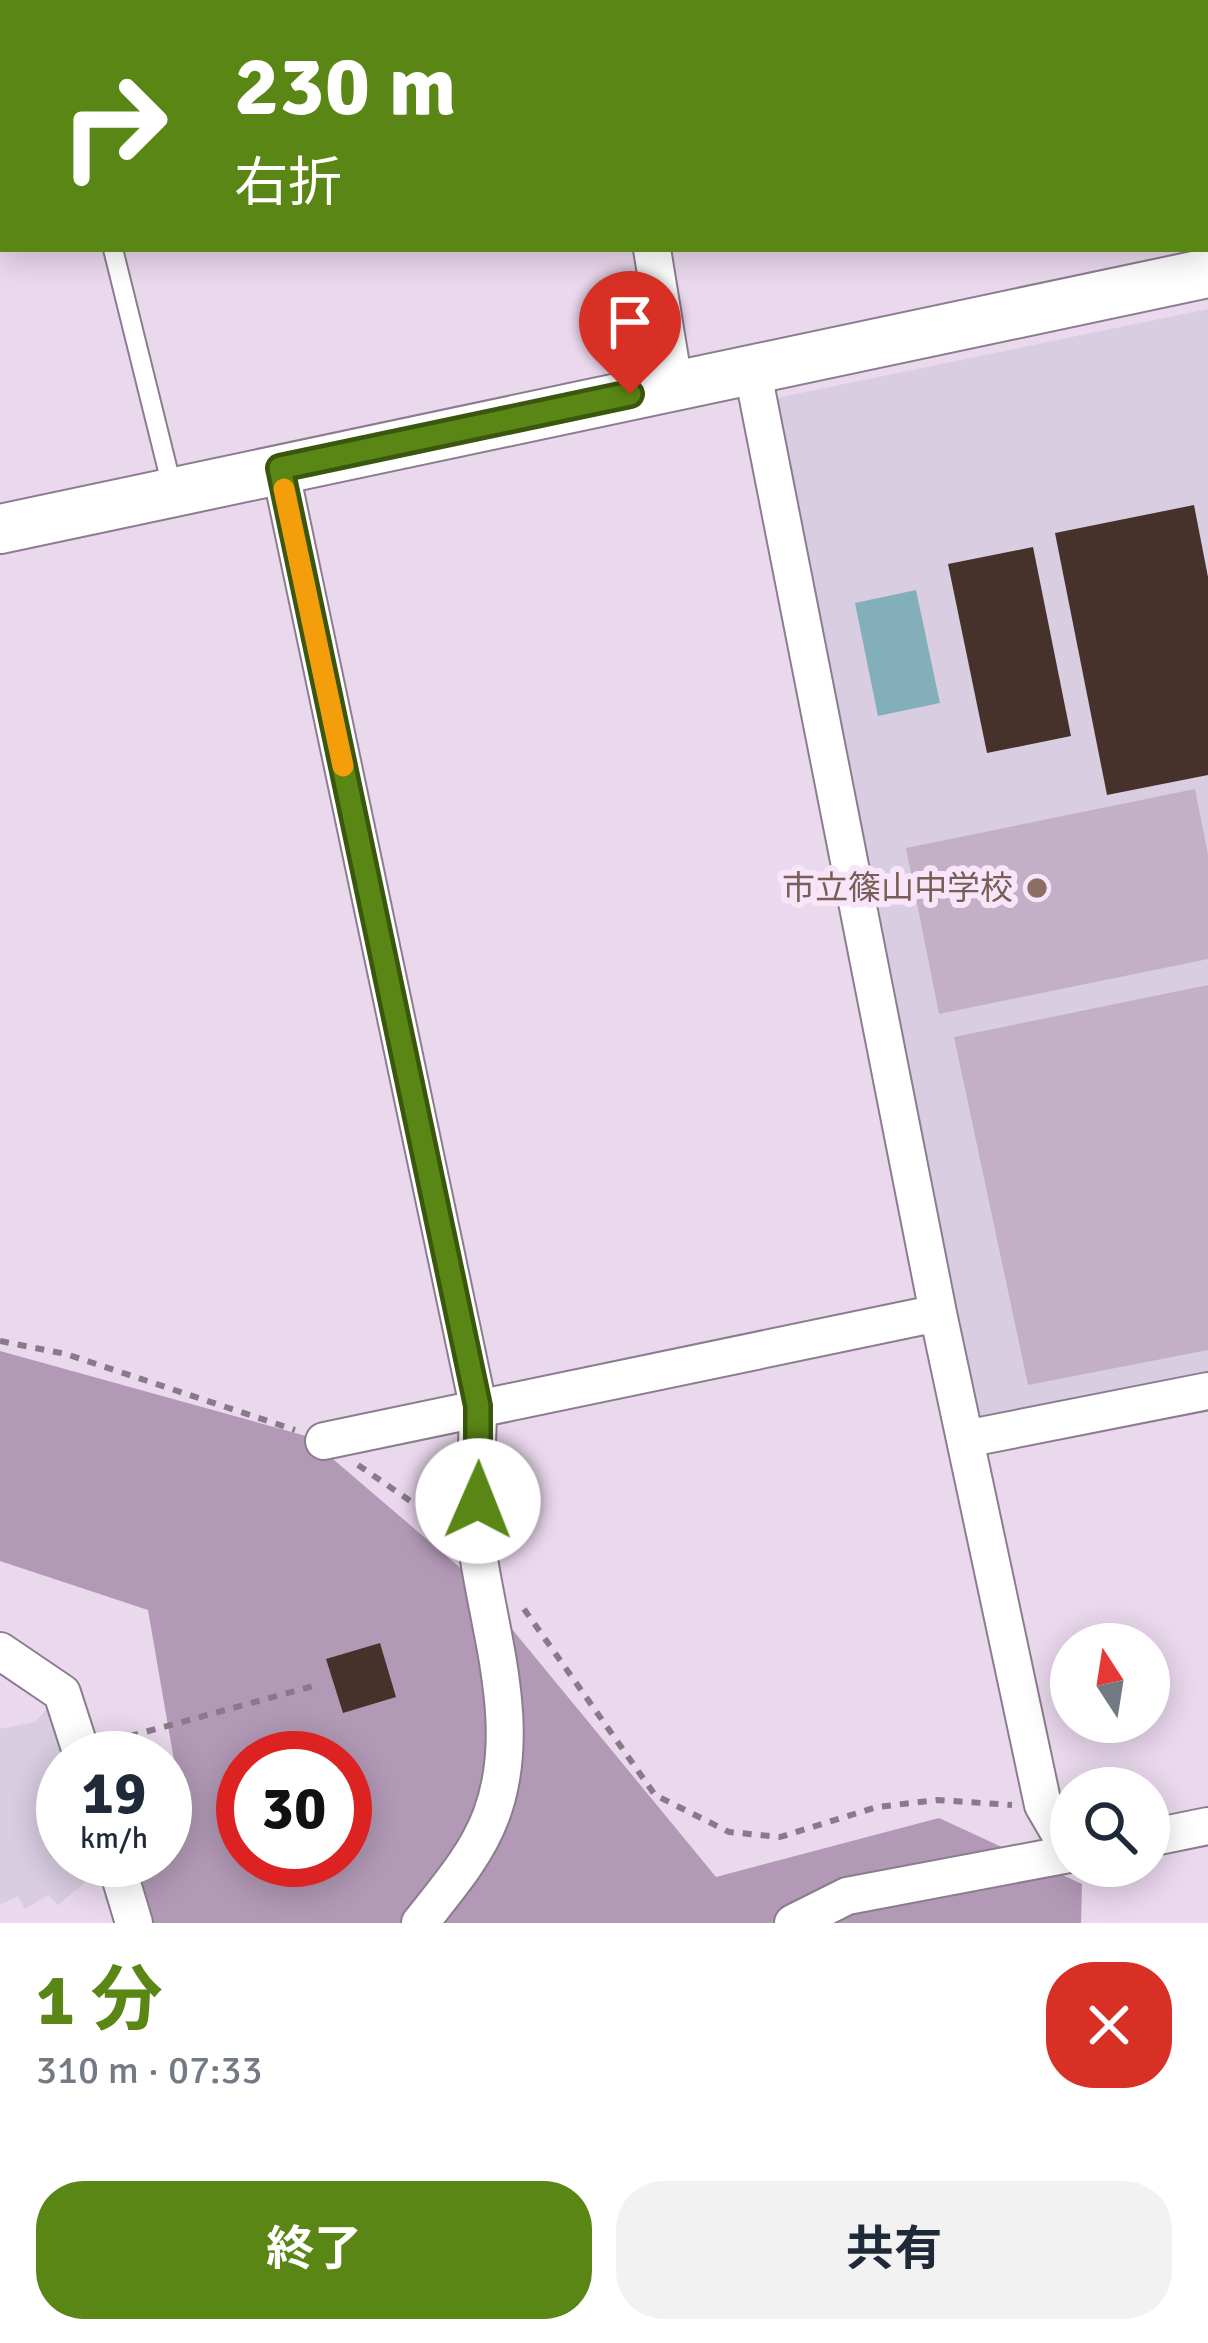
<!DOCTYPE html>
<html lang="ja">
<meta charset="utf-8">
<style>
:root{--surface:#fff;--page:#f2f2f3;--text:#1f2937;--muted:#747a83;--accent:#598614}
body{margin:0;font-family:Signika,"Noto Sans JP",sans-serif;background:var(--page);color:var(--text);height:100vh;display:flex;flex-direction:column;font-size:45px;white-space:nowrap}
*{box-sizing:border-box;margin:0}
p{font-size:39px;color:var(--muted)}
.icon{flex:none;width:66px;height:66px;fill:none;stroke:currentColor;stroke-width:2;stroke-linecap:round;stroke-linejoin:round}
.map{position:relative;height:1923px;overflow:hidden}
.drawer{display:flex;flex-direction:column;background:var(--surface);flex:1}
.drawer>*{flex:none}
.guide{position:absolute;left:0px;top:0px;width:1209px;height:252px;box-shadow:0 6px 30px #0003;background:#598614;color:#fff;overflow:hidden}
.needle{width:78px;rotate:348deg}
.controls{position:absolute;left:1050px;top:1623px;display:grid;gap:24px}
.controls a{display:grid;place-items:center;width:120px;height:120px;border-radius:50%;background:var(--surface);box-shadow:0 6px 30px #0003;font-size:60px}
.speed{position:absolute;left:36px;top:1731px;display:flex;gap:24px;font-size:60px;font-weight:700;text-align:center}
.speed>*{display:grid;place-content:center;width:156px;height:156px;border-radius:50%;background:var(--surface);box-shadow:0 6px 30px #0003;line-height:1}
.speed small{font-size:30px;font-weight:400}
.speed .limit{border:18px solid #d22;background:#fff;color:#111}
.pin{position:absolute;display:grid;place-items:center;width:102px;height:102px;color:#fff;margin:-123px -51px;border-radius:50% 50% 50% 0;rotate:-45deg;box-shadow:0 0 12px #0007}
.pin .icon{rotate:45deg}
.me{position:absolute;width:132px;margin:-66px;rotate:1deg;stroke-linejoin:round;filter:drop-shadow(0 0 9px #0008)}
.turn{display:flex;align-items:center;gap:42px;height:252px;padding:0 36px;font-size:54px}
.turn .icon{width:156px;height:156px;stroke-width:2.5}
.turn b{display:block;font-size:84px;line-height:102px}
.round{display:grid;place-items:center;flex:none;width:126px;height:126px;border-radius:48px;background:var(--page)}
.summary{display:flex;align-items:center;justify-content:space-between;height:204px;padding:0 36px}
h1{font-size:72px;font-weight:700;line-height:90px;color:var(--accent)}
.primary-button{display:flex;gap:24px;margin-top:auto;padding:24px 36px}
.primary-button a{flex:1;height:138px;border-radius:48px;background:var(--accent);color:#fff;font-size:48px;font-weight:700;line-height:138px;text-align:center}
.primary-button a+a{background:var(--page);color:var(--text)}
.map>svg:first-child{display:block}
.education{fill:#d8cde1}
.green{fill:#c4b0c6}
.forest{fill:#b299b6;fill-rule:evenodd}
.water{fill:#83afbb}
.building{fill:#47322b}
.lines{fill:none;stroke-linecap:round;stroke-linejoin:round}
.service-casing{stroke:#8c7c8f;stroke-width:22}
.minor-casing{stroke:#8c7c8f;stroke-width:40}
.tertiary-casing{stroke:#8c7c8f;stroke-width:52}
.path{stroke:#887b89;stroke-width:6;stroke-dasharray:9 9;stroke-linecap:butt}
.service{stroke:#fff;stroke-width:18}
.minor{stroke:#fff;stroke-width:36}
.tertiary{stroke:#fff;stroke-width:48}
.route-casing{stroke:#3a570d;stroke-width:30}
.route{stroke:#598614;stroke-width:21}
.slow{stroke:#f59e0b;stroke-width:21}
.education-dot{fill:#8d6e63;stroke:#f8e5fa;stroke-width:4.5}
.labels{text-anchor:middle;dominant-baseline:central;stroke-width:12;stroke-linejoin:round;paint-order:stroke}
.education-label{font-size:33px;fill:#785e54;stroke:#f8e5fa;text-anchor:end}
</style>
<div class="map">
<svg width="1208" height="1923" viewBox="0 0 1208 1923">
<rect width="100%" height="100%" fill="#ead8ed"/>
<path class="education" d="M1208,309v1068l-235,46 -206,-1023z
M62,1693l21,65h-20v102h49l-54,45 -10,-10 -23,14 -7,-13 -18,9v-176l35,-7z"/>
<path class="green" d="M1195,789l13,65v105l-269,55 -33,-166z
M1208,985v365l-180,35 -74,-348z"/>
<path class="forest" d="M0,0h161v3h-158v148z
M0,1351l306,85 159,136 251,305 223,-59 143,66 -1,39h-933l-12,-31 11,-32h18v-54l11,-34 -28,-162 -148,-49zM243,1758h102v102h-102z"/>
<path class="water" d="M916,590l24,113 -62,13 -23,-113z"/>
<path class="building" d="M1194,505l14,72v198l-101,20 -52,-262z
M1033,547l38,189 -84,17 -39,-189z
M380,1643l16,54 -53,16 -17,-54z"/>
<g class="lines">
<defs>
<path id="service" d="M113,249l60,242"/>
<path id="minor" d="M612,0l1,3
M1198,0v3
M319,3v-3
M1206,45l2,11
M0,170l3,1
M652,249l22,135
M752,368l186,945 105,492 28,48
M280,468l198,938c0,48 -7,101 0,147 13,86 45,178 13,263 -15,40 -45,74 -71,107
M965,1439l243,-48
M324,1441l614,-128
M0,1651l62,42 21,65
M1149,1838l59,-12
M115,1860l19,63
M793,1923l54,-27 222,-42"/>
<path id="tertiary" d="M0,529l1208,-256"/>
</defs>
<use href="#service" class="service-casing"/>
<use href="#minor" class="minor-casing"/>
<use href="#tertiary" class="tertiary-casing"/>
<path class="path" d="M0,1341l66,13 229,76
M358,1465l83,57
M524,1609l131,186 74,37 51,5 97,-30 61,-7 74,5
M112,1741l205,-56"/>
<use href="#service" class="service"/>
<use href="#minor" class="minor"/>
<use href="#tertiary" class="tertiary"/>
</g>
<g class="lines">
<defs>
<path id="route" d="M478,1501v-95l-198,-938 350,-74"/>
</defs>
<use href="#route" class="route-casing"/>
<use href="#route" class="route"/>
<path class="slow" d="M284,489l59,277"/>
</g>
<circle class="education-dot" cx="1037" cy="888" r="12"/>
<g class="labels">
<g class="education-label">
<text x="1013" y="888">市立篠山中学校</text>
</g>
</g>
</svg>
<div class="controls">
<a><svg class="needle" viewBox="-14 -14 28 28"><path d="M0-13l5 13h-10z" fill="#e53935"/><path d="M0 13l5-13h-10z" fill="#747a83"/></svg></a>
<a><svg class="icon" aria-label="search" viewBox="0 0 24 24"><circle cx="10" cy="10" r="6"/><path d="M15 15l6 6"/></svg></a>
</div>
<div class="speed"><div>19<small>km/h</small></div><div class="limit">30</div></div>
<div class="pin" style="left:630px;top:394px;background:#d93025"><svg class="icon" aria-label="arrive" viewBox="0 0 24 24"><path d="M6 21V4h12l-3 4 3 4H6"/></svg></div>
<svg class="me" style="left:478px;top:1501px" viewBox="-20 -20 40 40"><circle r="19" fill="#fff"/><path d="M0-13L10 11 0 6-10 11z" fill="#598614"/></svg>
<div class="guide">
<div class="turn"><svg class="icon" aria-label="right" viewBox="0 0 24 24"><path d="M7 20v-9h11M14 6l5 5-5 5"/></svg><div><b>230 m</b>右折</div></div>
</div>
</div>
<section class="drawer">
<div class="summary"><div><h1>1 分</h1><p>310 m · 07:33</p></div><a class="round" style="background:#d93025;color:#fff"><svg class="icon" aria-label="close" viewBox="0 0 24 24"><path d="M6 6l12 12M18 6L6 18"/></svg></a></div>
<div class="primary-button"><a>終了</a><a>共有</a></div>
</section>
